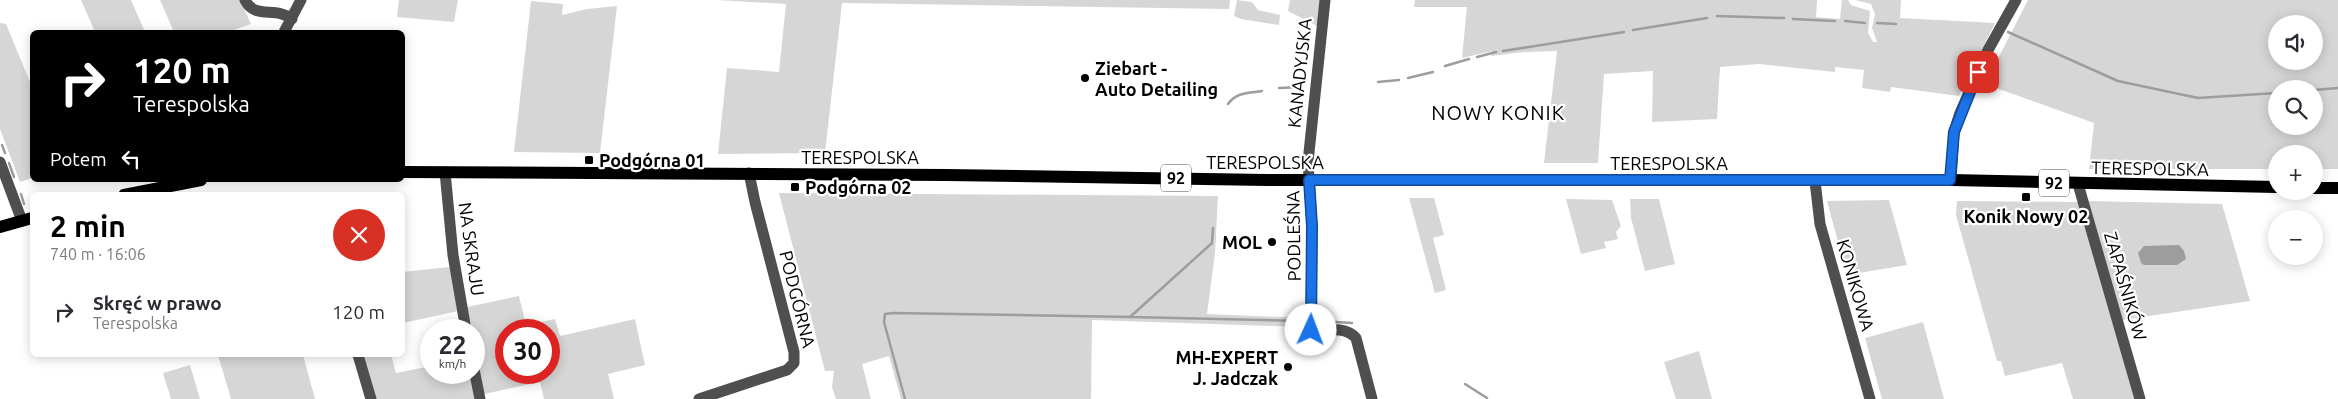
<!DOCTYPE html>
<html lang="pl">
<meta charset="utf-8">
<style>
:root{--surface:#fff;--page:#f7f7f7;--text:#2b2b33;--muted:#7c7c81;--accent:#000}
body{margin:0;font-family:Ubuntu,sans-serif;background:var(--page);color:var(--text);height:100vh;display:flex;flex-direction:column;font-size:19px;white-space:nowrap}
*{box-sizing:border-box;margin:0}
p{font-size:16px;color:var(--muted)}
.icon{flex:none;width:28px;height:28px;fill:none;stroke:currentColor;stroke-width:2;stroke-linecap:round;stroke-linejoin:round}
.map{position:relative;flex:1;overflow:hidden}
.sheet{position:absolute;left:30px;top:192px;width:375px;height:165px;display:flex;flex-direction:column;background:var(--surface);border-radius:8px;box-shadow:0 2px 12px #0003}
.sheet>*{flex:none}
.banner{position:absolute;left:30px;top:30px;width:375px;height:152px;border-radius:8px;box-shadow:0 2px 12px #0003;background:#000;color:#fff;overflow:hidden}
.controls{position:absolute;left:2268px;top:15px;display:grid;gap:10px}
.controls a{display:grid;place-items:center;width:55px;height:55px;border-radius:50%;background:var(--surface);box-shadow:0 2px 12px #0003;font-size:25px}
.speed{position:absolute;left:420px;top:319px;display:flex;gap:10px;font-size:25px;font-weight:700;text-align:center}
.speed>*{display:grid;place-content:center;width:65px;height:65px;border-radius:50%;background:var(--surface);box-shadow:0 2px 12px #0003;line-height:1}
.speed small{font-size:12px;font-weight:400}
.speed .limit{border:8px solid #d22;background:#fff;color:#111}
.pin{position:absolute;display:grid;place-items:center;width:42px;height:42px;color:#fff;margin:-21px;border-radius:10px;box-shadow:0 2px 8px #0006}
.me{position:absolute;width:55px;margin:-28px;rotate:2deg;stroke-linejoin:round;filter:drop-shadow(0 0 4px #0008)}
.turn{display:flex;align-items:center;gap:18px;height:105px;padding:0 20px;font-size:22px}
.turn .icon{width:65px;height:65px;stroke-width:2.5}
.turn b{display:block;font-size:35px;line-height:42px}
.then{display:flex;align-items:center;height:48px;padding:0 20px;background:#0003;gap:10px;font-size:19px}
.round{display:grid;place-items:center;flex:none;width:52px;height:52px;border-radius:26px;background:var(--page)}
.overview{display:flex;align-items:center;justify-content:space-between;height:85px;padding:0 20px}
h1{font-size:30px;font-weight:600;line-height:38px;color:var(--accent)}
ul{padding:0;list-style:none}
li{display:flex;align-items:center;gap:15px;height:70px;padding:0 20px}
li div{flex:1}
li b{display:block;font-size:19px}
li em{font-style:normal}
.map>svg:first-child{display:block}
.green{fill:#d6d6d6;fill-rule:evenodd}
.water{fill:#9d9d9d}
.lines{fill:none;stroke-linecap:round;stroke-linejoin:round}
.stream{stroke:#9d9d9d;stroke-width:2.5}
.minor{stroke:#4f4f4f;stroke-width:11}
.major{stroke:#000;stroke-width:12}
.route-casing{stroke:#114b97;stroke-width:12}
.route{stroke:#1a73e8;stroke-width:9}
.poi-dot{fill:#000;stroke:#fff;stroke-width:2}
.labels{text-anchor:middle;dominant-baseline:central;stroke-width:4.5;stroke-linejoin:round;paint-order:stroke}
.shield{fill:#fff;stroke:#4c4c4c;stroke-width:1}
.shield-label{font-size:16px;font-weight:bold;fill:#000}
.poi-label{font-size:18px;font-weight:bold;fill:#000;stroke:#fff;text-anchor:start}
.street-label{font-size:18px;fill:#000;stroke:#fff}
.quarter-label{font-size:20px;letter-spacing:1px;fill:#000;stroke:#fff}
</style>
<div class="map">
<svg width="2338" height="399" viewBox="0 0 2338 399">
<rect width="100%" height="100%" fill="#fff"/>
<path class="green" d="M81,0h50l14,32h-50z
M160,0h80l11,24 -23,8h-54z
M399,0h59l-4,22 -57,-5z
M717,0h513l-1,9 -387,-6 -17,150 -107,1 9,-86 52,4 7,-68z
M1237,0l15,2 6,8 22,5 -1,10 -38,-6 -7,-3z
M1290,0h32l-3,27 -31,-16z
M1415,0h402l-1,17 24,2 2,-19h6l3,5 19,6 -2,22 5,9h4l-5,-14 3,-14 -4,-10 -16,-4h46l-1,18 95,5 -36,73 -68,-9 -1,5 -28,-4 2,-18 -29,-3v5l-76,-8 -39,3 -3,52 -65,3 1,-51 -49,3 -6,89h-54l13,-112 -33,1 -33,4 1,-5 -30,7 5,-51h-53z
M2028,0h310v169h-24v-15h-38v15h-187l5,-46 -109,-39zM2276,24h38v37h-38zM2276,89h38v37h-38z
M531,1l32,3 -1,11 25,-6 30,-3 -17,147 -86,-1z
M0,23l6,1 26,63v91l-12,4 -20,-53z
M779,193l439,3 -3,57 -8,61 99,4v9l-214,-7 -1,79h-190l-12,-43 -27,8 9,35h-35l-4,-12 2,-16h-9z
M1409,198h25l10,37 -11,3 13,52 -11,3z
M1566,199l46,1 9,26 -5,6 2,7 -14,3 2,6 -25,6z
M1630,199h29l16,65 -30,7 -14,-53z
M1889,200l18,65 -60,10 -20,-74z
M1957,201l123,1 57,197h-64l-11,-36 -57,13 -4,-15h-4l-41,-146z
M2088,201l134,3 28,97 -128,19z
M450,267l8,44 -55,12 -1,-51z
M519,296l7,29 29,-6 5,17 75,-17 10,46 -37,9 6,25h-70l-4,-17 -56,12 -10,-53v-11h-2l-5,-23zM506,330h43v42h-43z
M1923,322l21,77h-62l-17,-61z
M1699,351l13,48h-36l-12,-37z
M218,355h85l12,44h-84z
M361,355h30l5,18 35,-7v6l39,1 6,26h-101z
M190,365l10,34h-29l-8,-26z"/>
<path class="water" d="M2179,245l5,6 2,8 -9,6h-33l-3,-2 -3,-10 6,-7z"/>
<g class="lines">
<path class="stream" d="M1717,16l67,2
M1793,19l42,2
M1845,21l20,2
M1877,23l19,1
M1633,30l74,-12
M2008,32l110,49 80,17 78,-5
M1503,51l121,-19
M1477,57l19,-5
M1445,66l24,-7
M1408,78l25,-6
M1378,82l21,-2
M1279,88l22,-1
M2314,90l24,-2
M1228,104c8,-12 21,-11 34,-13
M2,145l3,8
M9,163l5,14
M21,194l3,10
M1132,317l171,4
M1319,321l33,2
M1465,384l22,14
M905,399l-21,-77 1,-8 8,-1 237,4 82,-74 1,-15"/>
<path class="minor" d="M245,0c10,20 30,6 47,19
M1325,0l-17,162 4,64 -1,104c14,0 35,-4 45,8l16,61
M284,32l17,-32
M0,162l22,59
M445,172l8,83 13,75
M1951,180l3,-48 6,-19 28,-63 28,-50
M1815,181l5,43 50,175
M2078,184l62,215
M358,355l13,44
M474,369l6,30
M699,399l88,-29 7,-7v-11l-39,-150 -6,-29"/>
<path class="major" d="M402,172l544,3 321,5h684l325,7
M2314,188h24
M124,195l77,-15
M0,227l32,-9"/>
</g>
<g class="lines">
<defs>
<path id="route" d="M1311,330l1,-104 -3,-46h641l4,-48 24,-60"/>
</defs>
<use href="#route" class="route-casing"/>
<use href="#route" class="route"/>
</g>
<g class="poi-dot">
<circle cx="1085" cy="78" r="5"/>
<rect x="584" y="155" width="10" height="10" rx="2.5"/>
<rect x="790" y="182" width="10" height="10" rx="2.5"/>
<rect x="2021" y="192" width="10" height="10" rx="2.5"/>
<circle cx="1272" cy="242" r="5"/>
<circle cx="1288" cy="367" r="5"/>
</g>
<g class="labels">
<g class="shield">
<rect x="1161" y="164.5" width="30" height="27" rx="4"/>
<rect x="2039" y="169.5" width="30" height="27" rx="4"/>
</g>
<g class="shield-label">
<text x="1176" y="178">92</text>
<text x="2054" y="183">92</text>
</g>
<g class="poi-label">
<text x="1095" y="68">Ziebart -<tspan x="1095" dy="21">Auto Detailing</tspan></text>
<text x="599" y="160">Podgórna 01</text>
<text x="805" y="187">Podgórna 02</text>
<text x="2026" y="216" text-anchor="middle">Konik Nowy 02</text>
<text x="1262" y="242" text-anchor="end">MOL</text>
<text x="1278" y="357" text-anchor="end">MH-EXPERT<tspan x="1278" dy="21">J. Jadczak</tspan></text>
</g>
<g class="street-label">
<text transform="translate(1299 73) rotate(-84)">KANADYJSKA</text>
<text x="860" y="157">TERESPOLSKA</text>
<text x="1265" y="162">TERESPOLSKA</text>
<text x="1669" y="163">TERESPOLSKA</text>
<text transform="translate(2150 168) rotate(1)">TERESPOLSKA</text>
<text transform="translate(1293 236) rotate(-91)">PODLEŚNA</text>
<text transform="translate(472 249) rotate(82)">NA SKRAJU</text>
<text transform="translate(1856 285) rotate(74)">KONIKOWA</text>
<text transform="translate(2126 286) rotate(74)">ZAPAŚNIKÓW</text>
<text transform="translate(798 299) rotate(76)">PODGÓRNA</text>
</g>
<g class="quarter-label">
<text x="1498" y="112">NOWY KONIK</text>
</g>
</g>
</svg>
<div class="controls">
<a><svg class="icon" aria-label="sound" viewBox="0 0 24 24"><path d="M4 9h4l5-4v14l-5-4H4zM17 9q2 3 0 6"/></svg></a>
<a><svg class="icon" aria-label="search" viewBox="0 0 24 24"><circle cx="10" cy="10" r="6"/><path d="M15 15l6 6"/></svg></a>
<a>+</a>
<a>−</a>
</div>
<div class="speed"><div>22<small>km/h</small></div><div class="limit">30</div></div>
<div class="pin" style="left:1978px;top:72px;background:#d93025"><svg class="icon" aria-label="arrive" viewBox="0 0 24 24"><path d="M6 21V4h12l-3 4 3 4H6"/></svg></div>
<svg class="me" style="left:1311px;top:330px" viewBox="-20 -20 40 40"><circle r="19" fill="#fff"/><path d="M0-13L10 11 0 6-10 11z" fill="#1a73e8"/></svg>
<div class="banner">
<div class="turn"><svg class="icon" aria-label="right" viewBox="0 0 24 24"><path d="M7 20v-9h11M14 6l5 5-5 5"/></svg><div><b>120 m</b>Terespolska</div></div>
<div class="then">Potem<svg class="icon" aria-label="left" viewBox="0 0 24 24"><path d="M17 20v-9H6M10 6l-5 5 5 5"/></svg></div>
</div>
<section class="sheet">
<div class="overview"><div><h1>2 min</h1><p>740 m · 16:06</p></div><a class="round" style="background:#d93025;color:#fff"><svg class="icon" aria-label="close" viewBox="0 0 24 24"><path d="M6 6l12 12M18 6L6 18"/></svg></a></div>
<ul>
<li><svg class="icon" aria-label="right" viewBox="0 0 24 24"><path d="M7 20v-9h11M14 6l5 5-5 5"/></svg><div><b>Skręć w prawo</b><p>Terespolska</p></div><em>120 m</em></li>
</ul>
</section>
</div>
